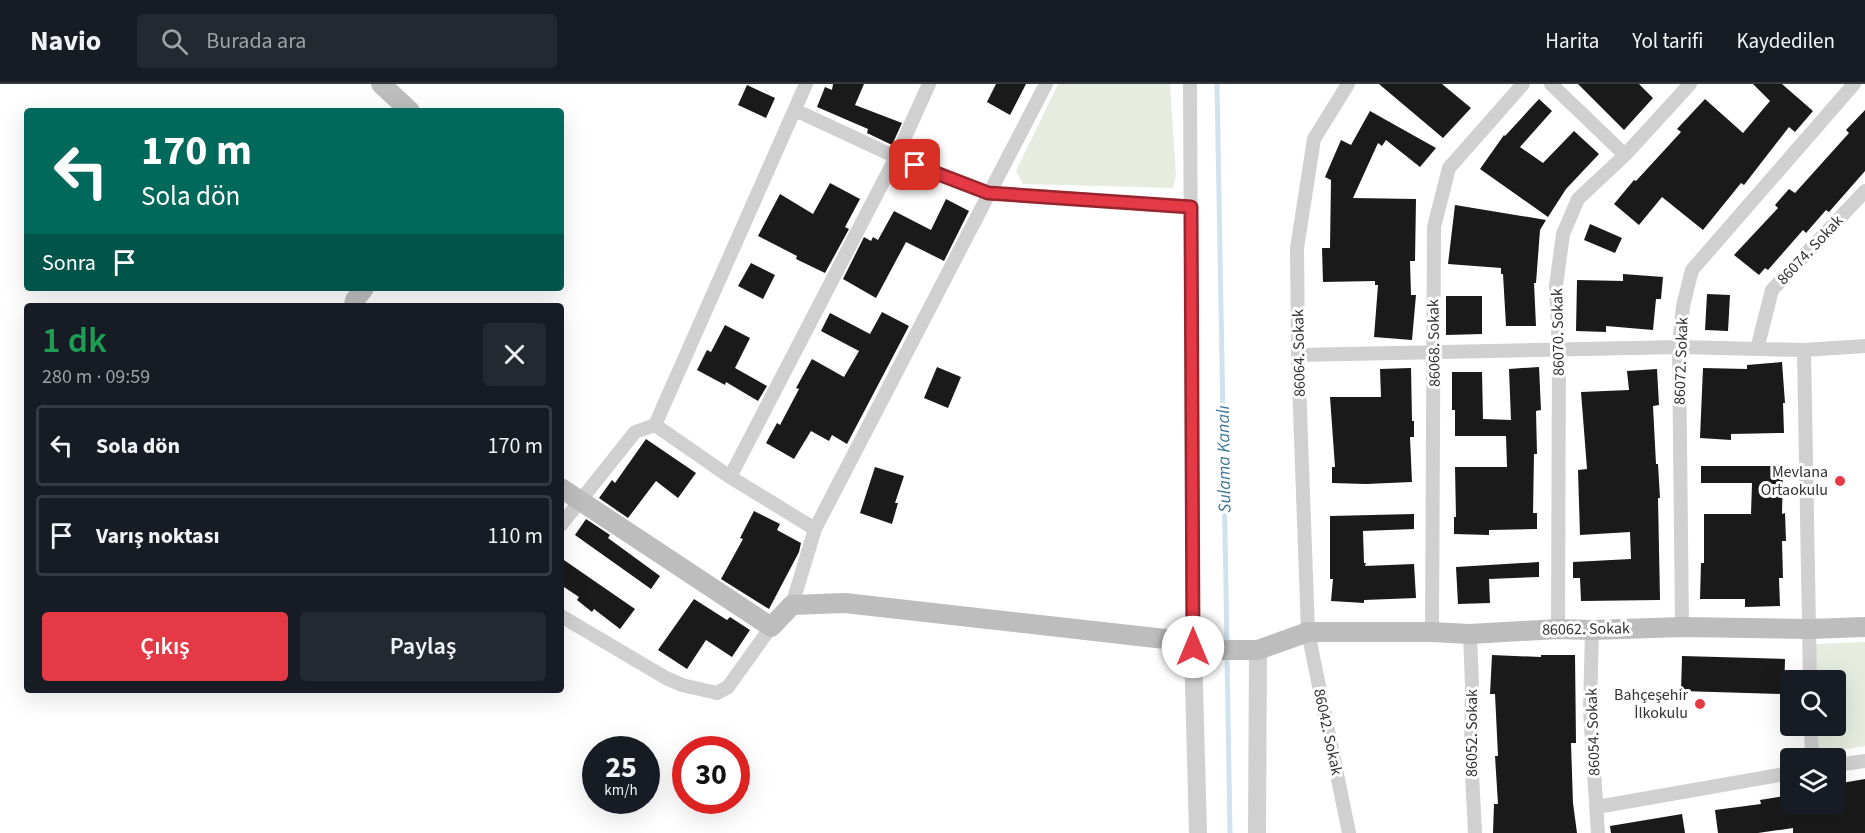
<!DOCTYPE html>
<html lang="tr">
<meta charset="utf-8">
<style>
:root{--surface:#171b24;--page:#242831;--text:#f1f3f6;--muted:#9ea1a6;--line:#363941;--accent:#e63946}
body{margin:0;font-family:"Source Sans 3",sans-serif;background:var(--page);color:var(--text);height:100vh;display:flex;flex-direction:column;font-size:22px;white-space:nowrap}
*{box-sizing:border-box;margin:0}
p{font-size:20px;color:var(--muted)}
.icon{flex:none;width:33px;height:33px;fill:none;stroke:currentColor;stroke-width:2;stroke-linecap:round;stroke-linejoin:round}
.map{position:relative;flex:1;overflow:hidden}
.sheet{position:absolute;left:24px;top:219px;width:540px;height:390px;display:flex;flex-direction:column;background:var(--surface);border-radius:6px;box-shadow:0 6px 24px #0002}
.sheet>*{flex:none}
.hud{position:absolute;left:24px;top:24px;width:540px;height:183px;border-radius:6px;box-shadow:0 6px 24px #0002;background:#00695c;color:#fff;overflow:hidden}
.buttons{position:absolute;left:1780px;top:586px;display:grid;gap:12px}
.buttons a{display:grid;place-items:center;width:66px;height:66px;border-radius:6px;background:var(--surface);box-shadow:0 6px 24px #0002;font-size:30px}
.speed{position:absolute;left:582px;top:652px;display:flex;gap:12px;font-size:30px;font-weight:700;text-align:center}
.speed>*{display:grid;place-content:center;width:78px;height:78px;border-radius:50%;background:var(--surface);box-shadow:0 6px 24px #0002;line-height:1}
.speed small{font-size:15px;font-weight:400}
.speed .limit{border:9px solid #d22;background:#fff;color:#111}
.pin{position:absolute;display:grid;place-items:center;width:51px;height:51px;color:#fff;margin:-26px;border-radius:12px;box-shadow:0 3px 9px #0006}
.me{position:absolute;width:66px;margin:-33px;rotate:0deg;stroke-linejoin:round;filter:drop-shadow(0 0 4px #0008)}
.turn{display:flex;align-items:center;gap:21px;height:126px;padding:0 18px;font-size:27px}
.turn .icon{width:78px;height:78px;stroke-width:2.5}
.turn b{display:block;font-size:42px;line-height:51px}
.then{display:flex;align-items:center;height:57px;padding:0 18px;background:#0003;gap:12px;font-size:22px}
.round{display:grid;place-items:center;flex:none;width:63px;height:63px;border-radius:6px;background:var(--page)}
.headline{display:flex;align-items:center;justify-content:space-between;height:102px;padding:0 18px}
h1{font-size:36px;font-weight:600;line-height:45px;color:#1e9e55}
.primary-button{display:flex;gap:12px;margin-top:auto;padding:12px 18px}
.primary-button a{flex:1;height:69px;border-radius:6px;background:var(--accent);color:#fff;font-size:24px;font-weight:600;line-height:69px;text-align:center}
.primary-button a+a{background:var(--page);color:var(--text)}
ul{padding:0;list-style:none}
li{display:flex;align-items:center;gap:18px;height:81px;margin:0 12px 9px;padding:0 6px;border:3px solid var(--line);border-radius:6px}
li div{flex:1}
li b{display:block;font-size:22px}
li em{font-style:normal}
header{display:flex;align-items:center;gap:36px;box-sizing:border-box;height:84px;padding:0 30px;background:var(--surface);border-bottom:2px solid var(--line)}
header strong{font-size:28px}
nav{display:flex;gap:33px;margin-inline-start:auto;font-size:21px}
.search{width:420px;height:54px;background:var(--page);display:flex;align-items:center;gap:15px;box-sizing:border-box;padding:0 21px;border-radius:6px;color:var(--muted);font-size:22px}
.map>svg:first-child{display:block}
.green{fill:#e6ecdf}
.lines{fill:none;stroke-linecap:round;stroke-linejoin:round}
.stream{stroke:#cfe2ee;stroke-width:5}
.building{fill:#1a1a1a}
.minor{stroke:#d0d0d0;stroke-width:14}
.tertiary{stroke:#d0d0d0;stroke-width:18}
.secondary{stroke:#bdbdbd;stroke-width:20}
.route-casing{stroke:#96252e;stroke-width:15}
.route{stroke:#e63946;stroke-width:10}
.poi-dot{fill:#e63946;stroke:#fff;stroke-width:2}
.labels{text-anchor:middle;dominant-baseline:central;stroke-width:6;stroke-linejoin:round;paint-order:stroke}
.street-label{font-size:16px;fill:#333;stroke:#fff}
.poi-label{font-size:16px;fill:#333;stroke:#fff;text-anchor:end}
.water-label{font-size:18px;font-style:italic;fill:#3f7597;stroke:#fff}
</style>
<header>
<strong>Navio</strong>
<div class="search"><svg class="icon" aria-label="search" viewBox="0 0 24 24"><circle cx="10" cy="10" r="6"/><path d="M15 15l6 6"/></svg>Burada ara</div>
<nav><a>Harita</a><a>Yol tarifi</a><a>Kaydedilen</a></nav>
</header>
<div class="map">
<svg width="1865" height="749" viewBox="0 0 1865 749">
<rect width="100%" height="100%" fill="#fff"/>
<path class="green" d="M1058,0h112l6,92 -3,12 -150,-4 -7,-13z
M1865,558v104l-46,8 -1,-28h18v-45h-20l-2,-37z"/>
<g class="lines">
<path class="stream" d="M1217,0l10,561
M1227,571l3,178"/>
</g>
<path class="building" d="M833,0h31l-9,21 47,18 -10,22 -25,-12 1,-4 -51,-22 8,-20 7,3z
M996,0h30l-16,31 -23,-13z
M1379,0h63l29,24 -28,30z
M1578,0h61l14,14 -29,32z
M1753,0h29l31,27 -18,21 -6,-5 -45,58 -3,-2 -38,47 -41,-33 -23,28 -25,-21 20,-24 2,1 45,-49 -4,-3 28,-30 38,34 27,-32z
M747,1l28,13 -9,20 -28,-13z
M1539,15l13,12 -32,36 23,16 31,-32 25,23 -33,35 -18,28 -68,-48 24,-34 1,1z
M1865,26v61l-36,41 -3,-2 -20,23 -3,-3 -35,40 -3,-2 -6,7 -25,-20 44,-47 -3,-3 14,-16 6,4 54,-60 -3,-3z
M1370,27l66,37 -16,19 -34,-27 -4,6 -4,-3 -25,55 63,1 -1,62h-5l1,34h5l-4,45 -38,-3 4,-52h-3v-4l-52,1 -1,-34h8l1,-68 -6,-3 16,-37 10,5z
M830,99l30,16 -15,28 4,2 -24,44 -29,-14 1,-3 -39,-20 22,-42 33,20z
M946,115l23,12 -25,50 -38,-19 -30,56 -33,-19 21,-42 7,4 2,-4 5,3 16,-29 37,19z
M1455,121l91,15 -6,10 -4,53h-2l2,43h-30l-3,-52h-2v-6l-53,-4z
M1590,140l32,14 -7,15 -31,-13z
M751,179l24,12 -12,24 -25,-13z
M1623,190l40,3 -2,22h-5l-3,31 -47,-4v6l-30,-1 1,-51 46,1z
M1707,210l23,1 -2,36 -23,-1z
M1446,212h36v38l-36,1z
M882,228l27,14 -62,118 -15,-9 -3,6 -18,-10 -17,28 -28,-16 11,-20 3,2 19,-36 -3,-1 16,-29 32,18 15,-26 -38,-20 9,-18 40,21z
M725,241l25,13 -15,30 32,18 -9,15 -32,-19 -1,3 -28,-15 10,-20 4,2z
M1782,278l3,41h-2l1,30 -53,1v6l-31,-2 3,-70 44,1v-4z
M937,283l24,10 -13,31 -24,-10z
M1539,283l2,43 -5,1 1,43h-3l-1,59h4v16l-48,1v5l-35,-1v-17h2l-1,-50h52l-1,-31h-51v-26h-3v-38h30l1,47 28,1 -2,-51z
M1411,284l1,53h2v16h-4l2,45 -46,2 -34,-1v-16h3l-5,-70h51l-1,-28z
M1657,285l2,36 -6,1 3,58h2l2,34h-2l2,102 -79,1 -1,-23h-7v-16l58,-3 -1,-27 -50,3 -2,-65 9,-1 -6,-77 48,-2 -2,-19z
M646,355l50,34 -18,25 -22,-17 -28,37 -29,-20 13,-18 3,3z
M1701,382h82l-1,48 3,-1 1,28h-4l1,37h-4l1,28 -35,1v-8h-45l1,-36h3v-49h47l1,-31h-51z
M875,383l29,9 -9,27h3l-6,21 -32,-11z
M754,427l26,13 -3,6 24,13 -2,9 -30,57 -48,-30 22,-40 -3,-1z
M1414,430v15l-51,2 1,32h2l-1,3 49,-2 2,34 -52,2v3l-33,-2 2,-22h-3v-63z
M586,435l24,16 -2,3 52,38 -9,13 -76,-54z
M561,474l74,51 -15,20 -26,-20 -2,3 -15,-12 2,-3 -18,-12z
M1539,478v15l-50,2 1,24 -32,1 -2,-37z
M694,515l33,21 3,-3 20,13 -18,27 -26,-17 -19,29 -29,-19z
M1492,571l49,2v-2h34l1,88h-5l2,60 4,30h-84l1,-29h4l-3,-48h3l-3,-62h-5z
M1682,572l103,3 -1,35 -103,-3z
M1865,695v54h-72v-5l-35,5h-40l-3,-23 46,-6 -1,-4 31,-5v9h45v-20z
M1682,730l3,19h-74l-1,-7z"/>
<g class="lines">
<path class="minor" d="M1190,0l3,563
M1348,0l-34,55 -17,109 1,107 10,277 41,201
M1551,0l74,71
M795,26l101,47 93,36 202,14
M1757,265l15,-59 93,-99
M1804,266l6,331
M1298,271l381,-8 125,3 61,-4
M655,341l75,52 85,52
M730,393l166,-320 33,-73
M561,441l74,-93 20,-7 151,-341
M792,521l23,-76 231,-445
M561,532l105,62 16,7 35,8 11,-6 43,-60
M1682,543l-3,-280 4,-41 9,-36 162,-186
M1558,545l1,-279 -3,-64 7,-52 15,-35 47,-44 65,-71
M1592,546l-2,80 8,123
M1432,548l2,-405 15,-59 74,-84
M1470,550l2,51 -1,69 4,79
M1811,642l1,33
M1836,681l29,-4
M1597,723l194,-34"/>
<path class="tertiary" d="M1193,563l5,186
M1257,749l1,-183"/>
<path class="secondary" d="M381,0l29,27
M354,222l1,-6 9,-12
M561,404l210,139 21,-22 53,-2 320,36 42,11h51l50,-18h124l38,2 88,-5 34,1 90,-3 127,2 56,-2"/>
</g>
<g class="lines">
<defs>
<path id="route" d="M915,81l73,28 203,14 2,440"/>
</defs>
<use href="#route" class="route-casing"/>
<use href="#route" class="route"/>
</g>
<g class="poi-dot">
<circle cx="1840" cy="397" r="6"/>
<circle cx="1700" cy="620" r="6"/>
</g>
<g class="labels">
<g class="street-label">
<text transform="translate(1810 166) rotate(-47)">86074. Sokak</text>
<text transform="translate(1558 248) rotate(-91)">86070. Sokak</text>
<text transform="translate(1434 259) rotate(-91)">86068. Sokak</text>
<text transform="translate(1299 269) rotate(-91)">86064. Sokak</text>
<text transform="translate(1681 277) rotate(-88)">86072. Sokak</text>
<text transform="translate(1586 545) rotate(-1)">86062. Sokak</text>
<text transform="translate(1328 648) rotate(78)">86042. Sokak</text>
<text transform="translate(1593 648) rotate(-92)">86054. Sokak</text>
<text transform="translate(1472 649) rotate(-90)">86052. Sokak</text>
</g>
<g class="poi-label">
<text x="1828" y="388">Mevlana<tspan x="1828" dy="18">Ortaokulu</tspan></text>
<text x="1688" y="611">Bahçeşehir<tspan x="1688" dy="18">İlkokulu</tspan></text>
</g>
<g class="water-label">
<text transform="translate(1224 375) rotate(-91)">Sulama Kanalı</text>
</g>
</g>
</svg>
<div class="buttons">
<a><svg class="icon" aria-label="search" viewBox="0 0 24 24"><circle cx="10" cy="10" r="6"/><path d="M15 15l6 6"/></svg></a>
<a><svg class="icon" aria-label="layers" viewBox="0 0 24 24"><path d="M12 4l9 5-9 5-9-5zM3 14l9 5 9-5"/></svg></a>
</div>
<div class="speed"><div>25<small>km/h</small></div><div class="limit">30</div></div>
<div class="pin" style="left:915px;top:81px;background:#d93025"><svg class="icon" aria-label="arrive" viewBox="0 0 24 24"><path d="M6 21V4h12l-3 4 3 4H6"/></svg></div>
<svg class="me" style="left:1193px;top:563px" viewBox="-20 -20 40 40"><circle r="19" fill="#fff"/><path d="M0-13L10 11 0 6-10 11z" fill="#e63946"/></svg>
<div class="hud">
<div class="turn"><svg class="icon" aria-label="left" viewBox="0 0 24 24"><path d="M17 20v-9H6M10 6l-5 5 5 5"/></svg><div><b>170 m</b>Sola dön</div></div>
<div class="then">Sonra<svg class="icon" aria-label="arrive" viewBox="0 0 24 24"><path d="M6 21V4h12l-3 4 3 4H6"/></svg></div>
</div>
<section class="sheet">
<div class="headline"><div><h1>1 dk</h1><p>280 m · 09:59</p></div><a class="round"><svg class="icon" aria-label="close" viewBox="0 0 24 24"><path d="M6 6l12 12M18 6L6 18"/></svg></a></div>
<ul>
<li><svg class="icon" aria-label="left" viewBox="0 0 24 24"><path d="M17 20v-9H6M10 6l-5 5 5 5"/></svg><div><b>Sola dön</b></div><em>170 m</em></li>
<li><svg class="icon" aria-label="arrive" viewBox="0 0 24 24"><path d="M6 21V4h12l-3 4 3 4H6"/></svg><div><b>Varış noktası</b></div><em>110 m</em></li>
</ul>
<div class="primary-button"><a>Çıkış</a><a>Paylaş</a></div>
</section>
</div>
